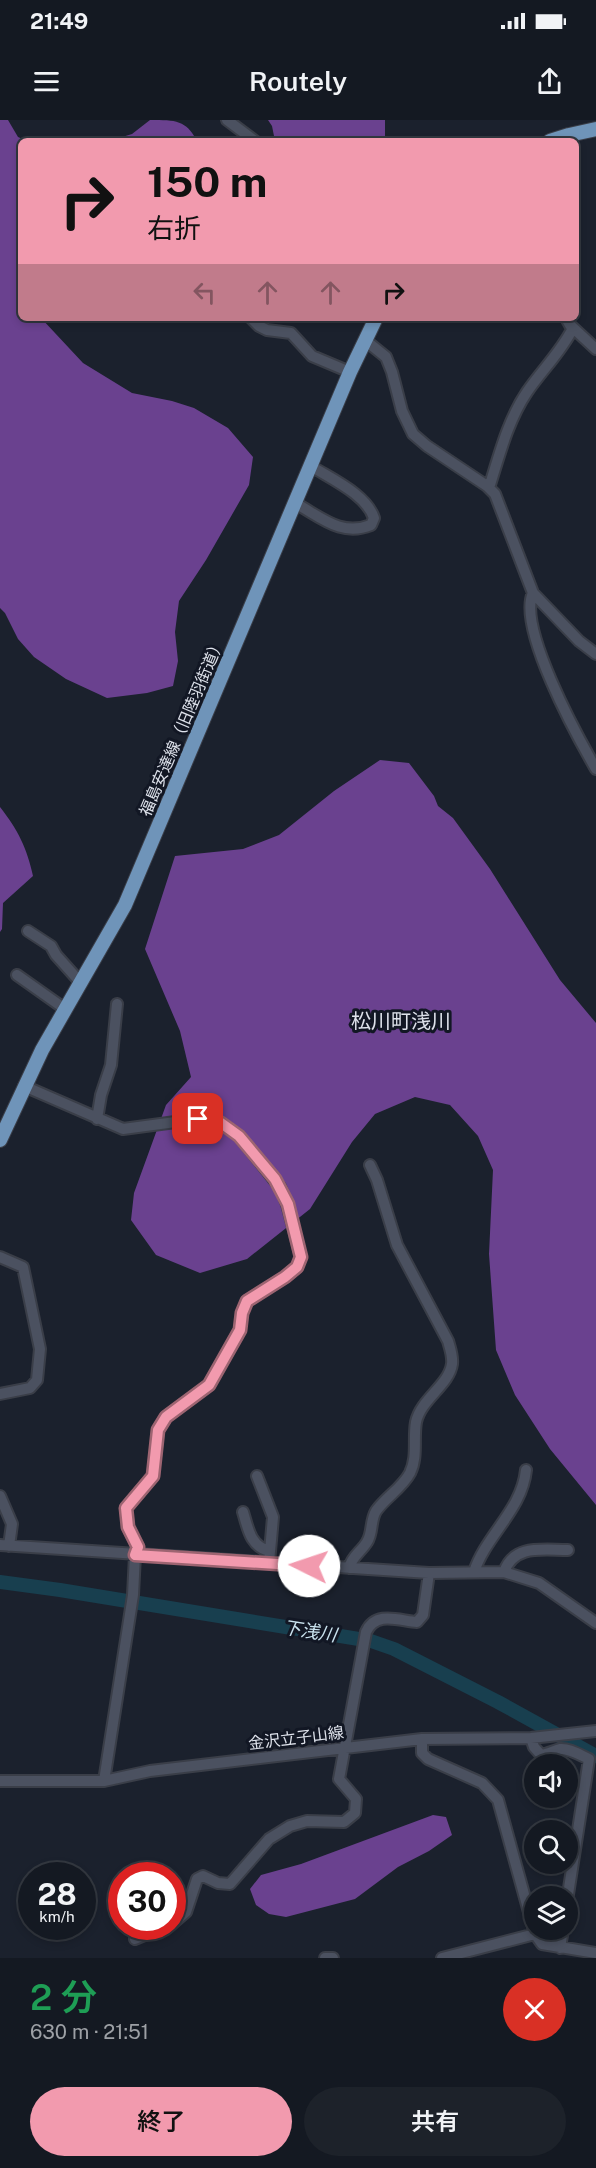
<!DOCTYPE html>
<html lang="ja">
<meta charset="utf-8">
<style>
:root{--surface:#141922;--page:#1d222a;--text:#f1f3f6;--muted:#9da0a5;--line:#333840;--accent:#f29aae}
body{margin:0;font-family:"Public Sans","Noto Sans JP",sans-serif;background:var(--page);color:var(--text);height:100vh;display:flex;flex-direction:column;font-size:22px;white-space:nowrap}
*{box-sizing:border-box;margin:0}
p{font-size:20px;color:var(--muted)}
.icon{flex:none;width:33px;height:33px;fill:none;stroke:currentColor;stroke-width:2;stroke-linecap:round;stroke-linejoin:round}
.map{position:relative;height:1838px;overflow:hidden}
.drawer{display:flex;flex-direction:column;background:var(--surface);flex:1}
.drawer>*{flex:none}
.banner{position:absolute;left:18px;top:18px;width:561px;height:183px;border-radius:9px;box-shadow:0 3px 9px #0003,0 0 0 2px var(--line);background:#f29aae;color:#111;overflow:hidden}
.controls{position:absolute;left:524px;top:1634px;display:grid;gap:12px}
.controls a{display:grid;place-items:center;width:54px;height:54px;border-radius:50%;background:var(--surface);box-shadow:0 3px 9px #0003,0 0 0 2px var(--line);font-size:30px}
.speed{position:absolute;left:18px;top:1742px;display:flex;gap:12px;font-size:30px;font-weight:700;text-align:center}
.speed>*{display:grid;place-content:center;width:78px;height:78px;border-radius:50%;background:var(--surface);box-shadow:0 3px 9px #0003,0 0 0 2px var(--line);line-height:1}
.speed small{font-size:15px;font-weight:400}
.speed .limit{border:9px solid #d22;background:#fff;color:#111}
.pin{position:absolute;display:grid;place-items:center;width:51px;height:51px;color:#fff;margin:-26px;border-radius:12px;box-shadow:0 3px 9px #0006}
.me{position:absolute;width:66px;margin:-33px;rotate:274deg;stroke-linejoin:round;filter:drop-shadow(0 0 4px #0008)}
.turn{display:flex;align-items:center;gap:21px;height:126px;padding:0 30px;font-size:27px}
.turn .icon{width:78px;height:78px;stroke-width:2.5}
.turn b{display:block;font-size:42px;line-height:51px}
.lanes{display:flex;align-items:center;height:57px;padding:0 30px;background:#0003;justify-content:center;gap:30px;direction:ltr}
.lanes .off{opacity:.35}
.round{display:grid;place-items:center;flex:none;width:63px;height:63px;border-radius:32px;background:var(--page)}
.head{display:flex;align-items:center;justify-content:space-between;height:102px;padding:0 30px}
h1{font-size:36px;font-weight:600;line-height:45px;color:#1e9e55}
.primary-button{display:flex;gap:12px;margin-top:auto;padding:12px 30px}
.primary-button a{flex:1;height:69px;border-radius:36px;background:var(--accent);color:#111;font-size:24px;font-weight:600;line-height:69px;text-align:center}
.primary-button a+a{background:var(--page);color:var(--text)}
.status{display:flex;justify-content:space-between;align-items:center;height:42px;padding:0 30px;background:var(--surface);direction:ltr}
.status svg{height:16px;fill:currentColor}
header{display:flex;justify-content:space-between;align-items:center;height:78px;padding:0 30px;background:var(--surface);font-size:27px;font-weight:600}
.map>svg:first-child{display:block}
.forest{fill:#6a418f}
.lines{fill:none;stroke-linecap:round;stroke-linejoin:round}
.river{stroke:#183f4f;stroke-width:14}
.minor-casing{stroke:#3a3e48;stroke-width:14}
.major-casing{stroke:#3a3e48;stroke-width:16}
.minor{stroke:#4b5160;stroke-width:10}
.major{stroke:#6f94b9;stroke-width:14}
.route-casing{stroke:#9d6471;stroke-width:15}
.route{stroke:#f29aae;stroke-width:10}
.labels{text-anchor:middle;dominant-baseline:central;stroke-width:6;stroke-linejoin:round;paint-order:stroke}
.street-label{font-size:16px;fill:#dee2eb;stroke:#121724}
.water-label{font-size:18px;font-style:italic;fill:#cae3ef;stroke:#121724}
.quarter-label{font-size:20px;fill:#dee2eb;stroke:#121724}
</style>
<div class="status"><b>21:49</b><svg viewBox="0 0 49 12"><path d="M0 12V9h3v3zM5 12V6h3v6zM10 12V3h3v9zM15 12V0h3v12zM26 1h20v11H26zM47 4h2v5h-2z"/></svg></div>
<header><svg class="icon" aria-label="menu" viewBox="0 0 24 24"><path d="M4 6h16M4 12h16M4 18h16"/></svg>Routely<svg class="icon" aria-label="share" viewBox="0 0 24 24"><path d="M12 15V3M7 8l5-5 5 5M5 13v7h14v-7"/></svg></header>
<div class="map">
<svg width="596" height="1838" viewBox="0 0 596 1838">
<rect width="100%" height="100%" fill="#1b212d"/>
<path class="forest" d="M0,0h8l10,17 9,4h-6v177h20l42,45 49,30 40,8 22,7 34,20 25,29 -4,28 -43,75 -27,41 -4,31 3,29 -5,25 -26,7 -40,5 -41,-19 -32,-22 -16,-18 -13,-26 -5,-5z
M150,0c26,0 36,0 47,21h-88l23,-7z
M268,0h117v21h-110l-3,-15z
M380,640l29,3 25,33 4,10 15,12 37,51 70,111 36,43v482l-46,-56 -35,-54 -19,-45 -7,-96 4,-84 -15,-34 -28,-31 -35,-8 -40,17 -23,28 -42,67 -63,50 -47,14 -44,-18 -25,-35 3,-27 32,-88 25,-28 -11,-46 -35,-82 30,-93 68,-7 36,-14 55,-44z
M0,687c18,23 27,41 33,69l-30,27 -1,26 -2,3z
M433,1695l13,2 6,18 -23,16 -31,16 -43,32 -69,18 -17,-3 -13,-9 -6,-16 11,-14 40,-11z"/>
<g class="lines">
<path class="river" d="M0,1462l60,8 311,51 23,8 104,53 98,54"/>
<defs>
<path id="minor" d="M227,0l28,21
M251,198l8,8 8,4 24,3 21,23 38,16
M566,198l4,7 26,24
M365,220l21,17 6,15 10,39 11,23 14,12 60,40 8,8 38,99 46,48 17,13
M489,368c10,-32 19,-68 38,-96 15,-22 34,-40 46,-64
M295,383c26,14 46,34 76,22l3,-7c-8,-24 -43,-39 -63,-52
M533,473c-16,34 44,143 63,176
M28,811l23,15 5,9 25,28
M17,855l48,34
M24,966l99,43 75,-10 23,4 18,13 41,51 7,17 14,53 -4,10 -12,10 -38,24 -5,12 -2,17 -31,55 -43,32 -8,13 -5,46 -27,32 2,19 10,20 -3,8 -2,40 -29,186
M97,999l4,-24 10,-30 6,-61
M0,1137l23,10 17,82 -3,31 -7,8 -30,6
M257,1356l16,41 -4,46
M0,1376l12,28 -3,22
M243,1392c5,16 7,34 26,39
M0,1425l429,28 75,-1 35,11 57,40
M349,1448c3,-12 12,-16 18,-26 6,-9 3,-21 9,-31 10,-14 26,-23 34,-38 8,-16 3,-34 6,-51 5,-23 33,-37 36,-58 1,-8 -2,-16 -4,-23l-51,-96 -20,-65 -7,-15
M474,1452c12,-37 48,-62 52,-102
M504,1452c10,-28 38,-22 64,-22
M531,1618l3,9 7,8c7,-1 12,-4 19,-6 9,-1 20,6 29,10l-22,142
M422,1619v14l6,6 54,24 16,17 37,134 7,10 54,9
M0,1661h104l46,-10 272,-32 109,-1 65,-7
M172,1804l14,-12 11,-33 6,-3 15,7 12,1 39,-45 21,-13 17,-5 37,1 11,-9 1,-14 -17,-20 27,-147c10,-22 34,-11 51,-10l6,-7 6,-42
M135,1819l31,-13
M560,1828l3,-19
M325,1838h8
M442,1838l93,-24"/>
<path id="major" d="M550,21l19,-6 27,-6
M0,1020l42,-90 83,-145 225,-533 26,-54"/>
</defs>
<use href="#minor" class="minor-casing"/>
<use href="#major" class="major-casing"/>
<use href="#minor" class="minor"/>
<use href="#major" class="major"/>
</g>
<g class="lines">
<defs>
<path id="route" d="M198,999l23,4 18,13 36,43 13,25 13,53 -4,10 -12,10 -38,24 -5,12 -2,17 -31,55 -43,32 -8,13 -5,46 -27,32 2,19 10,20 -3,8 174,11"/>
</defs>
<use href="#route" class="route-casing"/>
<use href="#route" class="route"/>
</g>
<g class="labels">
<g class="street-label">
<text transform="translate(182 607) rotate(-67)">福島安達線（旧陸羽街道）</text>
<text transform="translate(296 1618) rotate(-7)">金沢立子山線</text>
</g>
<g class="water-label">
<text transform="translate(310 1511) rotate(9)">下浅川</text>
</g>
<g class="quarter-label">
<text x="401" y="901">松川町浅川</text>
</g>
</g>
</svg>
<div class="controls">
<a><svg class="icon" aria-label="sound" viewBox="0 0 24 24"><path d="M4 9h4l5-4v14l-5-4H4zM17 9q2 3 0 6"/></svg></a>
<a><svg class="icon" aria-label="search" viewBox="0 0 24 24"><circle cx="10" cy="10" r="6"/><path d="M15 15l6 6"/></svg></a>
<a><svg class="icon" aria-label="layers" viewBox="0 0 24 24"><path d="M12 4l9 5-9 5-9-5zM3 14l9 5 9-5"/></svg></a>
</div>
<div class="speed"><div>28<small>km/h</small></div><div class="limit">30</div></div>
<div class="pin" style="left:198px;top:999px;background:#d93025"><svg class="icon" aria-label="arrive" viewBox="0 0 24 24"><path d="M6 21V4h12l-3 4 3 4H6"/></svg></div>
<svg class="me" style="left:309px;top:1446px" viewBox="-20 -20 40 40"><circle r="19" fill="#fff"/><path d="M0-13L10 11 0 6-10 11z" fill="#f29aae"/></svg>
<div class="banner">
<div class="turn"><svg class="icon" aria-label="right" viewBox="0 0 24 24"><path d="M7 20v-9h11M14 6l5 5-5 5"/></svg><div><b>150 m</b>右折</div></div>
<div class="lanes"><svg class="icon off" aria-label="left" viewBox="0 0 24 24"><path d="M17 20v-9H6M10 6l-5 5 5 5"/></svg><svg class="icon off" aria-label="ahead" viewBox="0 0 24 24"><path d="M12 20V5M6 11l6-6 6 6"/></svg><svg class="icon off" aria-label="ahead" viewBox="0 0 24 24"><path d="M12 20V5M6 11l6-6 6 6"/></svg><svg class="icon" aria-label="right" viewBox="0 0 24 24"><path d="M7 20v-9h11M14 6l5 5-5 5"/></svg></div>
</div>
</div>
<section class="drawer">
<div class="head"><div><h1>2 分</h1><p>630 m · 21:51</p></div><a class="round" style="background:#d93025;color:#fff"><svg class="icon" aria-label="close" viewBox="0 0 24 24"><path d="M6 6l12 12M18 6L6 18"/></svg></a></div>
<div class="primary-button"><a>終了</a><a>共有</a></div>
</section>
